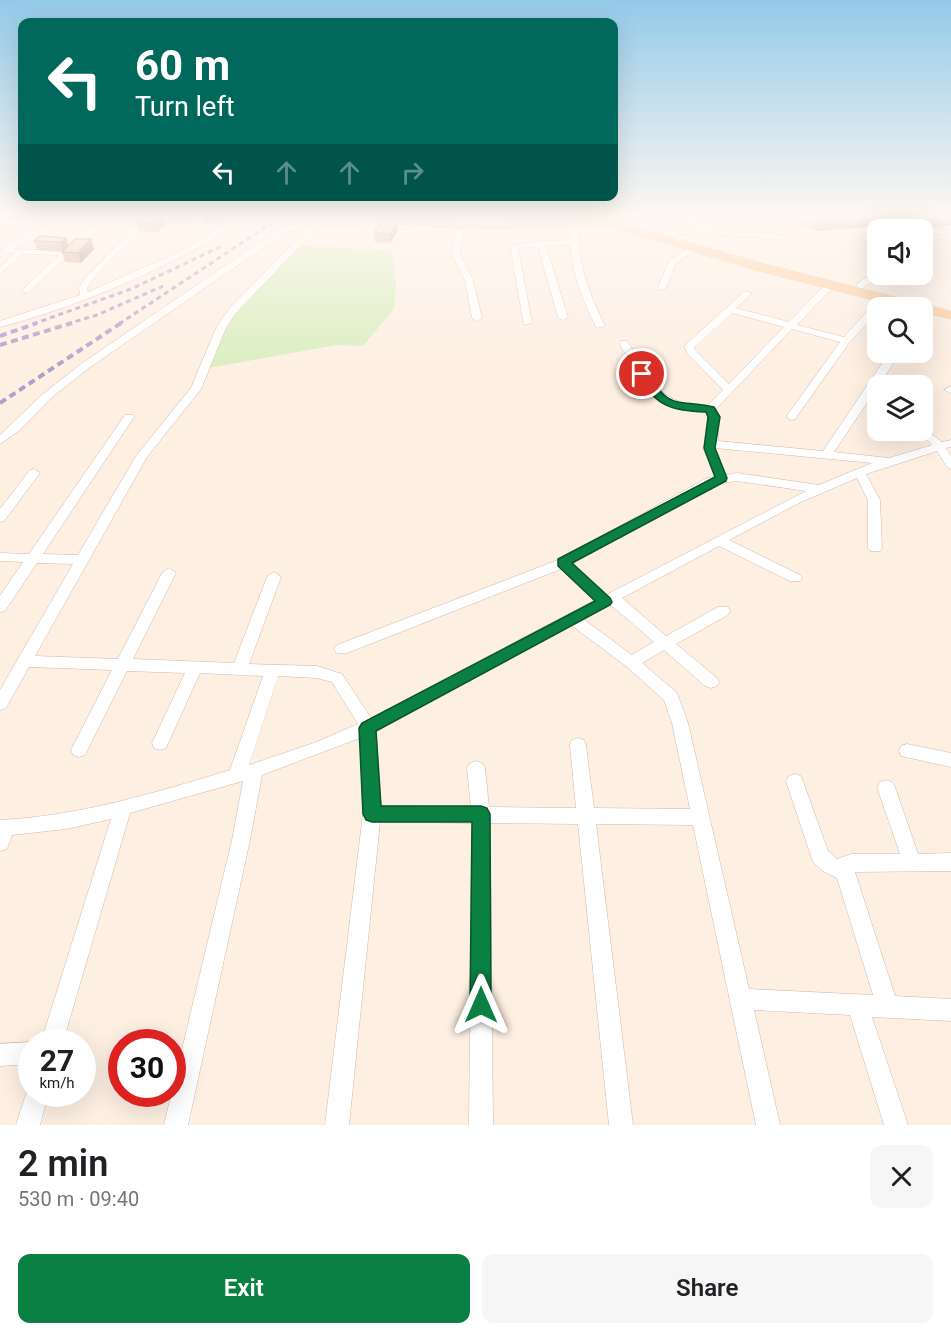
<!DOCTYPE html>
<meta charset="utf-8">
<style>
:root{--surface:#fff;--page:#f6f6f6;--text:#202124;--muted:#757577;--accent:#0b8043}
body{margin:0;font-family:Roboto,sans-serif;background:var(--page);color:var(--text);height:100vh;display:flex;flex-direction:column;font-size:22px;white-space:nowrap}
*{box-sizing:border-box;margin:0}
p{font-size:20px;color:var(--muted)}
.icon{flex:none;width:33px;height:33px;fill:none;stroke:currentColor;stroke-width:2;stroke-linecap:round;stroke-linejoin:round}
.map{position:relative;height:1125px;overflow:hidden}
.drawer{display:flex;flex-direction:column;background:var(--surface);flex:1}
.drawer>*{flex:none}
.guide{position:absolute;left:18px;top:18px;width:600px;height:183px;border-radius:12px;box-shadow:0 6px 24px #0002;background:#00695c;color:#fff;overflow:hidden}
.fabs{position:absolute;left:867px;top:219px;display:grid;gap:12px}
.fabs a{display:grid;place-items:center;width:66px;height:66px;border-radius:12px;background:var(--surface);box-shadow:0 6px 24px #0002;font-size:30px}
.speed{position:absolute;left:18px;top:1029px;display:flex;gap:12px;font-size:30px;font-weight:700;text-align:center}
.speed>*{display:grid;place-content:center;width:78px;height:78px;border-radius:50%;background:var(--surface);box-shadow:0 6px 24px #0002;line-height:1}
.speed small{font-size:15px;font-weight:400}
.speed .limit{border:9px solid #d22;background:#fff;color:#111}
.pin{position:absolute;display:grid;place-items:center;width:51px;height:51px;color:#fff;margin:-26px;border:3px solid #fff;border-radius:50%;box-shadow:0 2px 6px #0007}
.me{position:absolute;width:66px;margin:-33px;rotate:0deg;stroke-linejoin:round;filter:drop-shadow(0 0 4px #0008)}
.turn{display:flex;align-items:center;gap:21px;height:126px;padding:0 18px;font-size:27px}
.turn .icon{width:78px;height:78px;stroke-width:2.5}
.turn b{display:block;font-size:42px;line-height:51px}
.lanes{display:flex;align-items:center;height:57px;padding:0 18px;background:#0003;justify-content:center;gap:30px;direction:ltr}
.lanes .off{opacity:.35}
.round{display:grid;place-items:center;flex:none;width:63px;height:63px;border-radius:12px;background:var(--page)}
.head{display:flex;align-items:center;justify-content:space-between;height:102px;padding:0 18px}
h1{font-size:36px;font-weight:600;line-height:45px}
.action{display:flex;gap:12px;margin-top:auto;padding:12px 18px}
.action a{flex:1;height:69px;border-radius:12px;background:var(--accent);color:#fff;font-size:24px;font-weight:600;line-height:69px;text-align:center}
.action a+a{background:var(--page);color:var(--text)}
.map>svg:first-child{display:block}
.green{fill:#d9eebf}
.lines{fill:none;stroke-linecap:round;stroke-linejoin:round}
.street-casing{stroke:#d3b7aa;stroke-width:1}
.primary-casing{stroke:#d9cecb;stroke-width:1}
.street{fill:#fff;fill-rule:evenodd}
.primary{fill:#ffca99;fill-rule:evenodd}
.rail-far1{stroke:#b0a0c9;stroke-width:3;stroke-dasharray:5 4;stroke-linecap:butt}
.rail{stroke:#b0a0c9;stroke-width:4;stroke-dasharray:7 4.5;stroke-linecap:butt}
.wall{fill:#d4ab9d}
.shaded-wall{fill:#ad8b80}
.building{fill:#f7c7b7;stroke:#ad8b80;stroke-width:1.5}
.route{fill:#0b8043;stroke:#07532c;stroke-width:1.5}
</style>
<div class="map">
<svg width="951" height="1125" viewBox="0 0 951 1125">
<rect width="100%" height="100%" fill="#feefe3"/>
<path class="green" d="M297,245l95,6 4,34 -2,24 -31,37 -26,-1 -129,23 21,-51z"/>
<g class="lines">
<defs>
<path id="street" d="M103,215h8l-83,78 -7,-2 38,-36 -36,-1 -23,20v-7l14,-13 -13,-3 31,-24 -32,-3v-4l39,3 4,2 -29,24 50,2z
M146,215h8l-63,66 -4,7 1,4 91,-40 53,-31 1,-6h8l-2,9c-74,45 -155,81 -239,103v-6l80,-26 -1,-7 6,-10z
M451,215h8l6,6 -7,2z
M603,215h8l-5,4 -4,-2z
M617,215h8l-5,4 -4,-2z
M679,215h7l34,16 65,4 4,2 -4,2 -66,-4 -10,-4 -32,11 -4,-2 1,-2 29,-9 -24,-11z
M855,215h10l24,10 25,5 -27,-1z
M575,219l4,2c-3,38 9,71 26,105l-8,2c-14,-25 -25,-55 -27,-84l-24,2 22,71 -5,3 -5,-3 -20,-70 -20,1 14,75 -8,2 -14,-79 31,-5 29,-1 1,-19z
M328,220l131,8 23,-4v4l-19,4 -3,23 13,25 9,38 -5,3 -5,-3 -7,-38 -13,-25 3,-23 -127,-8 -10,3 -83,87 -9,14 -25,61 -54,68 -112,199 83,3 44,-86 7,-5 7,5 -43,86 101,4 33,-86 7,-5 7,5 -32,87 68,2 25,8 29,44 224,-118 -34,-31 -214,84h-10l-3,-4 3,-4 221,-85 149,-82 8,-1 -12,-29c6,-8 7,-27 3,-36 -53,-1 -63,-28 -87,-69l2,-2h6c25,38 29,63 80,65l16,-16 -36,-37 -3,-7 61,-55 7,2 -16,15 53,14 39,-40h6v4l-37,39 47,12 38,-42h6v4l-7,9h-3v3l-29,32 -54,76 -4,1 -5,-3 54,-75 -48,-13 -76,80 3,8 -1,24 105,10 60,-89 8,-10h10l-67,100 55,6 43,-13 -15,-15h5v-3l20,15 9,-2v7l-5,1 5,8v13l-4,-2 -10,-16 -71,23 14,26 2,48 -2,3h-10l-2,-3v-48l-11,-22 -56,24 -72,38 71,35 2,3 -2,3h-10l-71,-35 -97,52 44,38 52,-29h10l2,4 -2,4 -52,29 41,34 2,4 -2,4 -6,2 -6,-2 -41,-36 -22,13 35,30 11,30 61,266 124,6 -36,-117 -14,-7 -10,-9 -27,-81 3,-5 6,-2 6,2 27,75 9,8 14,-5h49l-23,-67 3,-5 6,-2 6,2 3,5 23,67 33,-1v18l-96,1 40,124 56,3v22l-79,-4 36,108h-24l-34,-110 -96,-5 26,115h-24l-63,-300 -97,-1 37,301h-24l-31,-301 -88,-1 3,302h-24l3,-302 -92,-1 -31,303h-24l38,-311 -3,-76 -98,37 -12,65 -62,285h-24l68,-285 11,-59 -113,32 -67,229h-22l70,-223 -45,10 -54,6 -5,14 -7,2v-31c79,-4 155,-27 230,-50l33,-94 -63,-3 -34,75 -6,2 -6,-2 -2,-5 33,-70 -58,-2 -42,84 -6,2 -6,-2 -2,-5 41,-80 -83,-3 -23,41 -6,2v-20l73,-126 -36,-1 -32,48 -5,1v-16l23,-34 -23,-1v-8l29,1 96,-139h8l1,2 -91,137 35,1 58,-99 55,-68 25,-60 12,-18 77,-79 -14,-1 -8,4 -194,134 -38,30 -31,32 -20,14v-9l43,-41 38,-30 196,-134 13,-4 19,1 3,-4zM732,313l52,14 -55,57 -34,-34 -1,-3zM715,448l157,15 -53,22 -82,-12 -11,2zM737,481l69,10 -200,104 -34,-31 142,-80zM611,605l43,37 -22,13 -49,-36zM571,625l55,41 38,34 8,23 18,86 -96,-1 -8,-63 -2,-5 -6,-2 -6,2 -2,5 6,63 -87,-1 -4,-39 -3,-5 -6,-2 -6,2 -3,5 4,39 -90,-1 -5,-76zM278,676l39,2 15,4 26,42 -44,19 -65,22z
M922,229l29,2v4l-29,-2v-3h-3z
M692,246l7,2 -23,15 -10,25 -7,2 -1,-2 11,-28z
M875,271h3v3h3l-18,14h-6v-4z
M929,308l8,2 -15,14v-9z
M949,387h2v6l-7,-3z
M34,469l6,4 -36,48 -4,1v-13l30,-39z
M907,744l44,9v14l-50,-11 -2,-5 2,-5z
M32,1042v22l-32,2v-22z
M32,1085v9h16l-8,31h-24l10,-31z"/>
<path id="primary" d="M318,215l161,7 214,-7 -6,3 -63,6 141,40 186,47v8l-29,-7v-4h-18l-149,-38 -138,-41v-4l-138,5 -90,-5 -65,-7z"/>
</defs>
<use href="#street" class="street-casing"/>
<use href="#primary" class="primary-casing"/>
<use href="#street" class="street"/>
<use href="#primary" class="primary"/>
<path class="rail-far1" d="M33,324l98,-35 91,-43
M67,324l30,-9 66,-29
M119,324l165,-109"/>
<path class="rail" d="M0,336l37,-13
M0,345l72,-22
M0,403l121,-80"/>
</g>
<path class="wall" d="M144,215h20l2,9 -9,8 -18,-1 -3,-9z
M167,215h28l-6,7 -21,-1z
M199,215h27l1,3 -5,6h-17l-2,-8h-4z
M781,215h170l-25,14 -33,-3 -12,-5 -1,5 -64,5z
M398,221v9l-8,13 -15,-1 -1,-9z
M66,238l3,8 25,3 -13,14 -16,-1 -3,-10 -25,-2 -3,-9z"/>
<path class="shaded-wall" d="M164,215l2,9 -9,8 -2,-9z
M187,215h8l-6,7z
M220,215h6l1,3 -5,6z
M820,215h63l-3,11 -64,5z
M930,215h21v10l-25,4z
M398,221v9l-8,13v-9z
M66,238l3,9 -6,5 -3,-10z
M91,239l3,10 -13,14 -3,-10z"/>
<path class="building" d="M144,215h20l-9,8 -19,-1z
M383,220l15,1 -8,13 -16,-1z
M40,236l26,2 -6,4 -26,-1z
M75,239h16l-13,14 -16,-1z"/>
<linearGradient id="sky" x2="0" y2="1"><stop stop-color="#93cae9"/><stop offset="0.58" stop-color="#fff8f2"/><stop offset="1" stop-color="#fff8f2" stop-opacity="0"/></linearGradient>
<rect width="951" height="372" fill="url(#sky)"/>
<path class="route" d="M639,372h7c25,39 29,27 68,35l6,10 -5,31 12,30 -1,3 -154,82 38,35 2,4 -2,3 -234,126 5,75h100l6,2 3,6 1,191 -3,8 -7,3 -8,-3 -3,-8 2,-183h-100l-6,-2 -3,-6 -4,-86 3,-5 233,-122 -37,-35v-7l157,-82 -11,-29 4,-31 -2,-5c-36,-1 -50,-6 -69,-38z"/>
</svg>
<div class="fabs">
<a><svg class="icon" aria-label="sound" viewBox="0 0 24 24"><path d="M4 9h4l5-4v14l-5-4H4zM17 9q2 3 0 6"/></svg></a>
<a><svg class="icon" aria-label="search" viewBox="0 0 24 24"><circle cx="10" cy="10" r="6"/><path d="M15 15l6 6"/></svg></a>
<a><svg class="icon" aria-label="layers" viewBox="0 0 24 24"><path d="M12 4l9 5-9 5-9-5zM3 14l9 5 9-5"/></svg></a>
</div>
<div class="speed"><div>27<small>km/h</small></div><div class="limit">30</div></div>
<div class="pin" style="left:642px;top:374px;background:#d93025"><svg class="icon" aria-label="arrive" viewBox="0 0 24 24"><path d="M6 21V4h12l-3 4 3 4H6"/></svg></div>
<svg class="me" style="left:481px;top:1005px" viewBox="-20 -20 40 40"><path d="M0-17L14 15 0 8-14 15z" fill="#0b8043" stroke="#fff" stroke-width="4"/></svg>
<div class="guide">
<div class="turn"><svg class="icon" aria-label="left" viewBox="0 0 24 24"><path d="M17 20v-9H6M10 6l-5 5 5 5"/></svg><div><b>60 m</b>Turn left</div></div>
<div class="lanes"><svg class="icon" aria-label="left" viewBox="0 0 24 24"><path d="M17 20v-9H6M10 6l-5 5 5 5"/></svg><svg class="icon off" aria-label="ahead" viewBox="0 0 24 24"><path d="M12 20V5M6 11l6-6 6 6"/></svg><svg class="icon off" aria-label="ahead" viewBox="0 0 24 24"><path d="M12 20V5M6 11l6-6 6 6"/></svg><svg class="icon off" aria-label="right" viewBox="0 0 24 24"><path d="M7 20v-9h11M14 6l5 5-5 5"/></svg></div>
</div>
</div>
<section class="drawer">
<div class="head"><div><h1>2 min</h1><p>530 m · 09:40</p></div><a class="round"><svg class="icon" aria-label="close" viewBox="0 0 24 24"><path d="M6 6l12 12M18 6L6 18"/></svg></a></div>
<div class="action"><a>Exit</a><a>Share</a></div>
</section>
